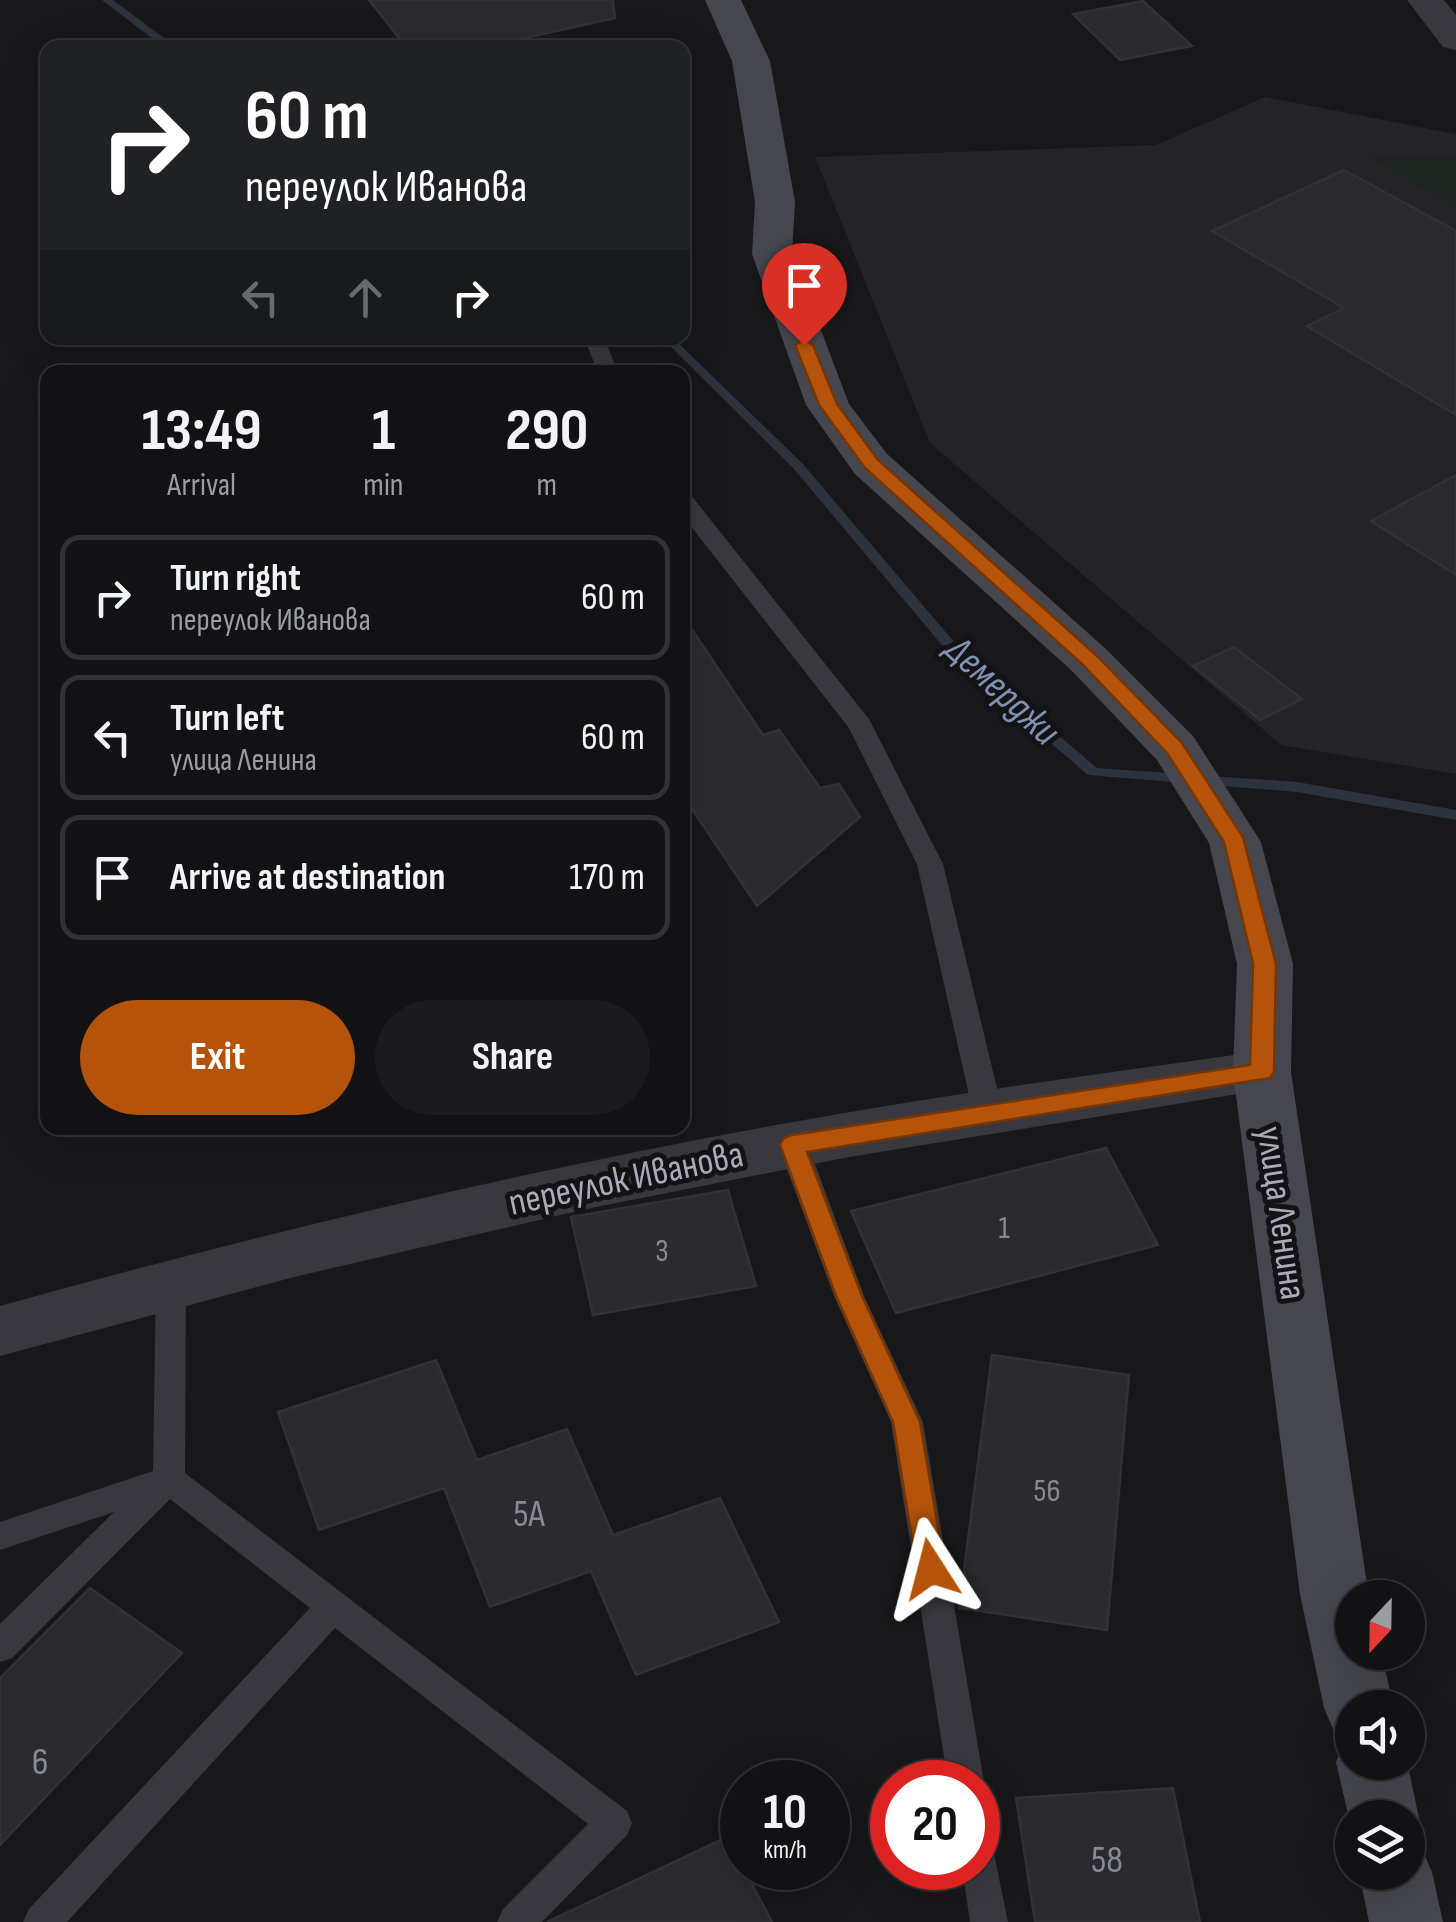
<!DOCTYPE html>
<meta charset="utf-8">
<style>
:root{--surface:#121114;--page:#1b1a1d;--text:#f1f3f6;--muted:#9c9da0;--line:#313134;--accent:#b45309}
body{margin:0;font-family:"Sofia Sans Condensed",sans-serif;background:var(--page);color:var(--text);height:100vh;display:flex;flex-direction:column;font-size:38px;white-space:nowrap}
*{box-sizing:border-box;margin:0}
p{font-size:32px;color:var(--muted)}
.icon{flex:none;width:55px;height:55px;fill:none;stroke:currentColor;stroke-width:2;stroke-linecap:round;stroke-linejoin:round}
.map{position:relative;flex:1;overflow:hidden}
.sheet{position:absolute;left:40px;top:365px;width:650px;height:770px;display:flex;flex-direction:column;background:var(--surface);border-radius:20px;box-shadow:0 10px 40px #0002,0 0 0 2px var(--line)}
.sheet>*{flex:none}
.guide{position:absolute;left:40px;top:40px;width:650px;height:305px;border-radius:20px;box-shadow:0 10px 40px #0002,0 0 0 2px var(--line);background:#202124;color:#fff;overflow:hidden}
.needle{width:65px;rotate:202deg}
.controls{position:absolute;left:1335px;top:1580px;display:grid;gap:20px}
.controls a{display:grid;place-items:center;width:90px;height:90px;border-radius:50%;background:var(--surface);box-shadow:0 10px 40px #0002,0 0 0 2px var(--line);font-size:50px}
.speed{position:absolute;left:720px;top:1760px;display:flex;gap:20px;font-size:50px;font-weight:700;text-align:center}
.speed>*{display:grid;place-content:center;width:130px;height:130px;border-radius:50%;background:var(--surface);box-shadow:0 10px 40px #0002,0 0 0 2px var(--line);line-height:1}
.speed small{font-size:25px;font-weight:400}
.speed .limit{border:15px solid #d22;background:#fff;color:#111}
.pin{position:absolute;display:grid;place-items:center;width:85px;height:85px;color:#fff;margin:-102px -42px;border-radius:50% 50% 50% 0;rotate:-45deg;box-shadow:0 0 10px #0007}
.pin .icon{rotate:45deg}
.me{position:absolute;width:110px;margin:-55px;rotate:351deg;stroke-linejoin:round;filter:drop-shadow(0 0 8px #0008)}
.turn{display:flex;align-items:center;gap:35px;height:210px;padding:0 40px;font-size:45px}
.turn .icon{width:130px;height:130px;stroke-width:2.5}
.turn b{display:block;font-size:70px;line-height:85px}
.lanes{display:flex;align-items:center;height:95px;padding:0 40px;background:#0003;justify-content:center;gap:50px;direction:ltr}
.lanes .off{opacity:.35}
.eta{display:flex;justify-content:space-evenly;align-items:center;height:170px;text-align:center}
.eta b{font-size:60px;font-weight:700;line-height:70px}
.cta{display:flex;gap:20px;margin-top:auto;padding:20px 40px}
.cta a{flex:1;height:115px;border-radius:60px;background:var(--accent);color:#fff;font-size:40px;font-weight:700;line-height:115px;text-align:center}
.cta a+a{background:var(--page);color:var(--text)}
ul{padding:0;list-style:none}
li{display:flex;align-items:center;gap:30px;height:125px;margin:0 20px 15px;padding:0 20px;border:5px solid var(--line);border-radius:20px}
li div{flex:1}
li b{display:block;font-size:38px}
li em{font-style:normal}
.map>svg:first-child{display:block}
.built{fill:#242327}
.green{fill:#1d2520}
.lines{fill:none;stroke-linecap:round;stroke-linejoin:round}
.stream{fill:#2d333e;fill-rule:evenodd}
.building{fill:#2b2a2e;stroke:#323136;stroke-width:2.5}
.service{fill:#39383f;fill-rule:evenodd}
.minor{fill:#39383f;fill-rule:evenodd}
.secondary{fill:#46464f;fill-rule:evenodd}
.route{fill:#b45309;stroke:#753606;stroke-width:2.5}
.labels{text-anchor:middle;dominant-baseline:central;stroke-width:10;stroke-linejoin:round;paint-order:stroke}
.number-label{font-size:32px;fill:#898a96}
.street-label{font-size:38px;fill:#a9abba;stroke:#131215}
.near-number-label{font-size:38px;fill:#898a96}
.water-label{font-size:40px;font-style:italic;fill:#8090b5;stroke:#131215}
</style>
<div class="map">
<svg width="1456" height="1922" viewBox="0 0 1456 1922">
<rect width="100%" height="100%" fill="#18171a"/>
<path class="built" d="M1265,97l191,37v640l-175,-29 -351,-302 -115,-286 341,-12z"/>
<path class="green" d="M1364,155l92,1v52z"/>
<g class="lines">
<path class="stream" d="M102,0h11l55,41 24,7 -31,-3z
M662,338h11l129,125 164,193 131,112 200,14 159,28v10l-159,-28 -209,-17 -132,-113 -162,-193z"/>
</g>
<path class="building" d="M369,0h244l2,18 -135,30h-73z
M1143,1l49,45 -72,14 -47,-46z
M1344,170l112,61v184l-149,-89 37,-18 -132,-77z
M1456,475v100l-85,-54z
M682,615l81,120 16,-5 41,58 19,-4 21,33 -103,89 -75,-112z
M1234,647l68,52 -42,21 -67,-54z
M1106,1148l52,97 -262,68 -45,-102z
M728,1190l28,96 -163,29 -22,-98z
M992,1355l137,20 -22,255 -148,-22z
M436,1360l41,100 90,-31 46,106 107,-37 59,124 -143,53 -45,-104 -101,36 -46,-119 -125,42 -41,-118z
M90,1588l92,65 -182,192v-167z
M1173,1788l27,134h-165l-19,-124z
M727,1837l45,85h-225l2,-1z"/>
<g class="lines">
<path class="service" d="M584,338h20l14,34h-20z
M682,492l8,2 179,225 74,145 60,249 -5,8 -10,3 -10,-3 -5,-8 -56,-249 -68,-136 -167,-213z
M793,1134l10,3 5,8 56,151 59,126 61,360 -6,12v-12h-30l-57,-360 -57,-126 -56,-151 5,-8z
M171,1270l11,3 4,9 -1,191 442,338 5,12 -5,12 -85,87h-45l6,-13 85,-85 -253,-196 -268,294h-44l6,-13 281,-301 -140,-109 -158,159 -12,4v-38l114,-112 -114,38v-28l153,-51 3,-189 4,-9z
M978,1834l13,5 17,83h-38l-8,-54h16z"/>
<path class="minor" d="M1407,0h37l12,15v35l-13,-3z
M1262,1051l20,6 9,15 -9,15 -433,70 -258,51 -297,69 -294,79v-50c280,-78 563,-145 850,-194 137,-24 275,-41 412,-61z"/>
<path class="secondary" d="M705,0h36l29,61 25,141 -3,52 57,150 38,50 219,195 87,87 68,106 32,122 -2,108 78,526h-17v54h29l13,56h-42v54h55l12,56 -11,24 13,5 11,25 11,50h-74l-10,-50h49v-54h-56v13l-16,-69 10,-23 5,-2 -17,-6 -10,-23 -24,-114 -67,-522 4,-108 -28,-121 -52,-83 -85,-89 -217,-197 -49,-69 -54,-151 3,-52 -23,-141z"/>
</g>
<path class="route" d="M804,340l9,5 24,59 41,56 218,195 86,88 61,94 33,127 -2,108 -4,6 -463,74 55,144 58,126 25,147 -4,9 -10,3 -10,-3 -4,-9 -24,-147 -57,-126 -56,-151 4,-7 8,-3 458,-70 3,-101 -29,-122 -57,-89 -85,-89 -217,-196 -46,-63 -24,-60z"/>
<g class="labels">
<g class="number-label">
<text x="1004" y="1228">1</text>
<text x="662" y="1251">3</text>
<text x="1047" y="1491">56</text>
</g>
<g class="street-label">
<text transform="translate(626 1179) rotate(-12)">переулок Иванова</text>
<text transform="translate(1281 1213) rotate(82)">улица Ленина</text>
</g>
<g class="near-number-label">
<text x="529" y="1514">5А</text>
<text x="40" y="1762">6</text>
<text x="1107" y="1860">58</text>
</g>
<g class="water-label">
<text transform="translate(1002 691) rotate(43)">Демерджи</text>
</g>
</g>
</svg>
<div class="controls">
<a><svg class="needle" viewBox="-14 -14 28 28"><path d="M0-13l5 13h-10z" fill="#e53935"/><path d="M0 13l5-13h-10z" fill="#9c9da0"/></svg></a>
<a><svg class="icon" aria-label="sound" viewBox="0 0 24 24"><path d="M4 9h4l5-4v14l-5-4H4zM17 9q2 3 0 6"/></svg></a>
<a><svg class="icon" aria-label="layers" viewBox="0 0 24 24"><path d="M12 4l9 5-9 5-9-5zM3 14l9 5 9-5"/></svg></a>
</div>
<div class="speed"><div>10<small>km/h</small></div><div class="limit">20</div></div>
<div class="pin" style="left:804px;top:345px;background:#d93025"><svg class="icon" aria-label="arrive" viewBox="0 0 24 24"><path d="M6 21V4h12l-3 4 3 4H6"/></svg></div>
<svg class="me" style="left:931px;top:1569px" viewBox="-20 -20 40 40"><path d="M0-17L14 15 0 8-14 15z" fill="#b45309" stroke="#fff" stroke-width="4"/></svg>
<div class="guide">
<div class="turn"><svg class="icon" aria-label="right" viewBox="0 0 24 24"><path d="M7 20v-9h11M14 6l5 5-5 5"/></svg><div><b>60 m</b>переулок Иванова</div></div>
<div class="lanes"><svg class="icon off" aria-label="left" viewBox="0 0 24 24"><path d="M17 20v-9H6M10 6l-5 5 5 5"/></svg><svg class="icon off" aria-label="ahead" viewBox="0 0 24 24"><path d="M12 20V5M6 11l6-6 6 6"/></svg><svg class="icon" aria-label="right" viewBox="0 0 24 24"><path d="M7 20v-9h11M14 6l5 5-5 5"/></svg></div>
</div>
<section class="sheet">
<div class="eta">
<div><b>13:49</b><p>Arrival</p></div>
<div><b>1</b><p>min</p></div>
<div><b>290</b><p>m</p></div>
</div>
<ul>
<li><svg class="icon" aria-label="right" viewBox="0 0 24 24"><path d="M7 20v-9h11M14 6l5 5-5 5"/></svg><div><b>Turn right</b><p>переулок Иванова</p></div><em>60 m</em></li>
<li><svg class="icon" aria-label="left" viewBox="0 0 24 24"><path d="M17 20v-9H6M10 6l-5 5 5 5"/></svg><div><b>Turn left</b><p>улица Ленина</p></div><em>60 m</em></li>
<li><svg class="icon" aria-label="arrive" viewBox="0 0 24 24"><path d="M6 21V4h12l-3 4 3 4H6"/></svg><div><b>Arrive at destination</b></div><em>170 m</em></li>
</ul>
<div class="cta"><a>Exit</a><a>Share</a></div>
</section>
</div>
